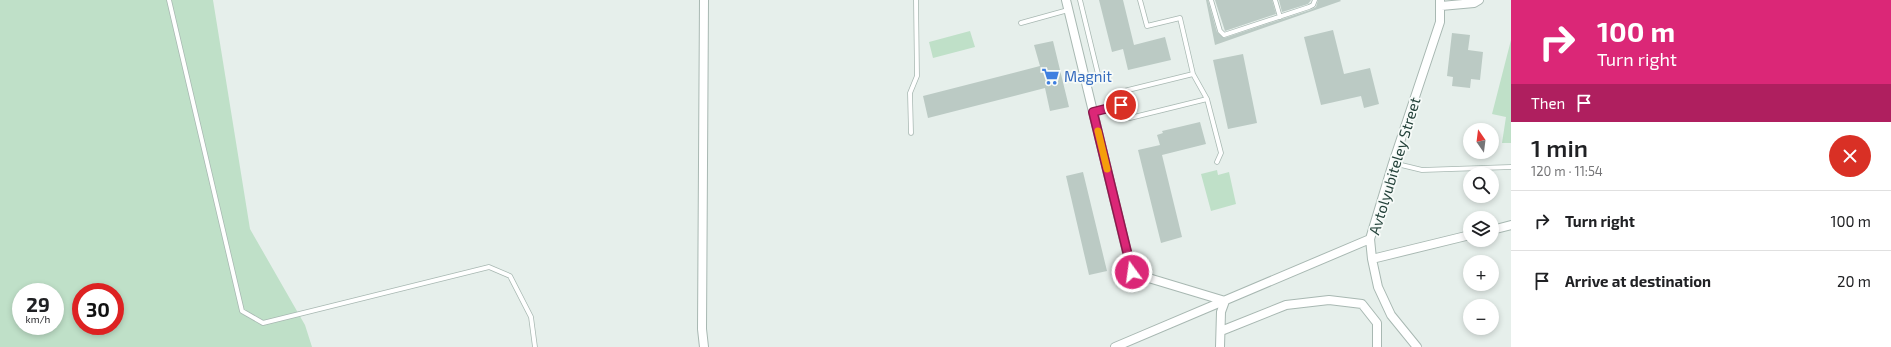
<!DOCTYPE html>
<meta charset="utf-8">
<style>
:root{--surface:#fff;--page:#f2f2f2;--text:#202124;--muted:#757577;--line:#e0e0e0}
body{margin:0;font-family:"Exo 2",sans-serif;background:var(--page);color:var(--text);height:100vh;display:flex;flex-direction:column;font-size:15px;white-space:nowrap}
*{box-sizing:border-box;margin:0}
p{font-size:13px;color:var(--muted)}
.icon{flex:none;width:22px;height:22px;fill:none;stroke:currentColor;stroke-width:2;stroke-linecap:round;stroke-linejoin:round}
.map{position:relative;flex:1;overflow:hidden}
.panel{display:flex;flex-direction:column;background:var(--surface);width:380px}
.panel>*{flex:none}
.top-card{background:#db2777;color:#fff;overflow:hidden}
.needle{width:26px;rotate:346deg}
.buttons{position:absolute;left:1463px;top:123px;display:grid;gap:8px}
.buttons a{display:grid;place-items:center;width:36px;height:36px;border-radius:50%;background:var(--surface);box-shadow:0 2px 6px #0003;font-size:20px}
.speed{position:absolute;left:12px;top:283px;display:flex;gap:8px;font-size:20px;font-weight:700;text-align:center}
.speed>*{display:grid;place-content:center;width:52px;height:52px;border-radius:50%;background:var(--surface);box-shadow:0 2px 6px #0003;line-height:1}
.speed small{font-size:10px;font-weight:400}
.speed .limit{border:6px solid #d22;background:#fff;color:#111}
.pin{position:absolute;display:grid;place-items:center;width:34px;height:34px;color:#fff;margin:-17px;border:2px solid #fff;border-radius:50%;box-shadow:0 1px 4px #0007}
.me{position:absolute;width:44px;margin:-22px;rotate:346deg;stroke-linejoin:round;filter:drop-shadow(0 0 3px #0008)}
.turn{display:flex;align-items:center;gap:14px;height:84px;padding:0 20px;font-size:18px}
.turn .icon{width:52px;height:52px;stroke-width:2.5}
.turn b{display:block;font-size:28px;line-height:34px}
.then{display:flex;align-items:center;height:38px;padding:0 20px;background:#0003;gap:8px;font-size:15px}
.round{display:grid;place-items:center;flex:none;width:42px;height:42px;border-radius:21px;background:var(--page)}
.summary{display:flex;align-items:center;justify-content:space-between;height:68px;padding:0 20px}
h1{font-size:24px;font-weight:600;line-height:30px}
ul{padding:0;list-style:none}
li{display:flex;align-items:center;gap:12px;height:60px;padding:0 20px;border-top:1px solid var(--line)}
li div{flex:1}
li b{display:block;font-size:15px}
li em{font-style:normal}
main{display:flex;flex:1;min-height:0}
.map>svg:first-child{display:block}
.green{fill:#bfe0c8;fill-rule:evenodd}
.building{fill:#bbcac4}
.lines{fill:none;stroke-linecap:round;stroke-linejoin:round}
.lane-casing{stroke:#a8b8b2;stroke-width:5.5}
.street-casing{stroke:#a8b8b2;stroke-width:10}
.lane{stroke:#fff;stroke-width:4}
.street{stroke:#fff;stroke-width:8}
.route-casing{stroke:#8e194d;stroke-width:10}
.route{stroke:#db2777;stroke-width:7}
.slow{stroke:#f59e0b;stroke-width:7}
.labels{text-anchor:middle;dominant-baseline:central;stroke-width:3.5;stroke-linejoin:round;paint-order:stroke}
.shop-label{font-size:15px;fill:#366cbe;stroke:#f7fbf9;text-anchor:start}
.street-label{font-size:15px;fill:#24423a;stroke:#f7fbf9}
</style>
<main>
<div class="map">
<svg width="1511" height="347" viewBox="0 0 1511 347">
<rect width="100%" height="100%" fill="#e6efeb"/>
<path class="green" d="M0,0h213l37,229 55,96 7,22h-312zM21,292h34v34h-34zM81,292h34v34h-34z
M970,31l5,16 -42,11 -4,-16z
M1511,40v103h-9l4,-26 -14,-3z
M1217,170l1,5 11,-3 7,32 -25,7 -10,-37z"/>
<path class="building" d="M1099,0h24l11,45 31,-8 6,23 -43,10 -5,-21 -11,3z
M1206,0h2l9,32 7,6 86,-28 6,-3 2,-7h22l1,1 -126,44z
M1215,0h57l4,14 -51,17z
M1279,0h32l-3,4 -26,8z
M1333,30l11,44 26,-6 9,36 -15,4 -3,-12 -40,9 -17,-68z
M1452,33l18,2 -2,15 15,2 -3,28 -9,-1 -1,9 -18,-2 1,-9 -6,-1z
M1053,41l16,66 -19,4 -5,-23 -117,30 -5,-22 117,-30 -6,-21z
M1243,54l14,69 -29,6 -15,-69z
M1200,122l6,22 -44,11 20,82 -21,6 -23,-93 22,-5 -3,-10 6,-2 -1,-2z
M1083,172l24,99 -18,4 -23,-99z"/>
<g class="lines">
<defs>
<path id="lane" d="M169,0l73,311 21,12 226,-56 21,9 21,41 4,30
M1080,0l18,74 -10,13
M1140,0l7,26 33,-8 13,56 14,25 14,54 -4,9
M1211,0l9,31 4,4 85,-28 4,-2 2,-5
M1275,0l5,17
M1021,23l47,-13
M1193,74l-69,17 -5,6 4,18 7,3 77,-19
M1093,112l28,-7
M911,133l-1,-40 7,-17 -1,-76
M1393,163l29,7 89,-3"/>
<path id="street" d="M1066,0l66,273 93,28 -4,11 -1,35
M1441,6l33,-3 5,-3
M1492,230l19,-5
M1372,259l98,-24
M1221,331l65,-26 43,-5 33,4 15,19v24
M704,347l-2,-18 2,-329
M1115,347l255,-108
M1417,347l-26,-32 -13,-28 -6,-28 -2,-20 23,-76 47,-141v-22"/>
</defs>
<use href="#lane" class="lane-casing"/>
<use href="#street" class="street-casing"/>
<use href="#lane" class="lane"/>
<use href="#street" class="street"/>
</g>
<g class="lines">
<defs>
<path id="route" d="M1121,105l-28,7 39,160"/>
</defs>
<use href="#route" class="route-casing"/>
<use href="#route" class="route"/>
<path class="slow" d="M1098,131l9,38"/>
</g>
<defs>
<symbol id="supermarket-bare" viewBox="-9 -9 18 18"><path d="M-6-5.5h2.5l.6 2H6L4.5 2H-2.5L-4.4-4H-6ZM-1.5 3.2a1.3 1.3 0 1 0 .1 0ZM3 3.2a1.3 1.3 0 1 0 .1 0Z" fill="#3f7fe0" stroke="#f7fbf9" stroke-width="2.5" paint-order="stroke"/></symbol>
</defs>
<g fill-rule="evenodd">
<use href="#supermarket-bare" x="1038" y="64" width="25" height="25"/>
</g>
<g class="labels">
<g class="shop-label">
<text x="1064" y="76">Magnit</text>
</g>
<g class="street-label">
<text transform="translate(1394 166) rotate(-73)">Avtolyubiteley Street</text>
</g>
</g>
</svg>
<div class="buttons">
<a><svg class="needle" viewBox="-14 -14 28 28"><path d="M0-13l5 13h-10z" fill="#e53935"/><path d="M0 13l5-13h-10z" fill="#757577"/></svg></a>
<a><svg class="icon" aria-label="search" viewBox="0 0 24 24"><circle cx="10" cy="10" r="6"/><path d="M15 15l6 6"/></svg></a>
<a><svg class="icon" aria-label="layers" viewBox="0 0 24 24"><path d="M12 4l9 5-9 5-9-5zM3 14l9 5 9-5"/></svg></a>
<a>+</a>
<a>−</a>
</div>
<div class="speed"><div>29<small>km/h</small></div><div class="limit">30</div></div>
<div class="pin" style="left:1121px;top:105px;background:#d93025"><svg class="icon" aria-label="arrive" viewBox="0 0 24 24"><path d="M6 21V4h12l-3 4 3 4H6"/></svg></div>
<svg class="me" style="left:1132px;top:272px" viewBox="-20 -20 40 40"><circle r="17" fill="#db2777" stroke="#fff" stroke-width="3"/><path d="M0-11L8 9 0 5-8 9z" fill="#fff"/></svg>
</div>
<section class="panel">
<div class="top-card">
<div class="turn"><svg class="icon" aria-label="right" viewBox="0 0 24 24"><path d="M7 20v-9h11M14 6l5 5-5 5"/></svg><div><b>100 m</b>Turn right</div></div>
<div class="then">Then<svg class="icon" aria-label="arrive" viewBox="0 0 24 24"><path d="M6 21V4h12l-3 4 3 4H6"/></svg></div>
</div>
<div class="summary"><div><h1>1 min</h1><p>120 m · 11:54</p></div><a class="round" style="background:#d93025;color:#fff"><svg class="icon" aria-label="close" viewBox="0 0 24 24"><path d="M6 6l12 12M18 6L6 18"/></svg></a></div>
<ul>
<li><svg class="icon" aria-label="right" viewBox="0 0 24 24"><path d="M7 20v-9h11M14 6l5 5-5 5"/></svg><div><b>Turn right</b></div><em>100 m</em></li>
<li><svg class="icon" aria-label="arrive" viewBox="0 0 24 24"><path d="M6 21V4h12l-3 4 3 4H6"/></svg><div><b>Arrive at destination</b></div><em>20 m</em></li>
</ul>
</section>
</main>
